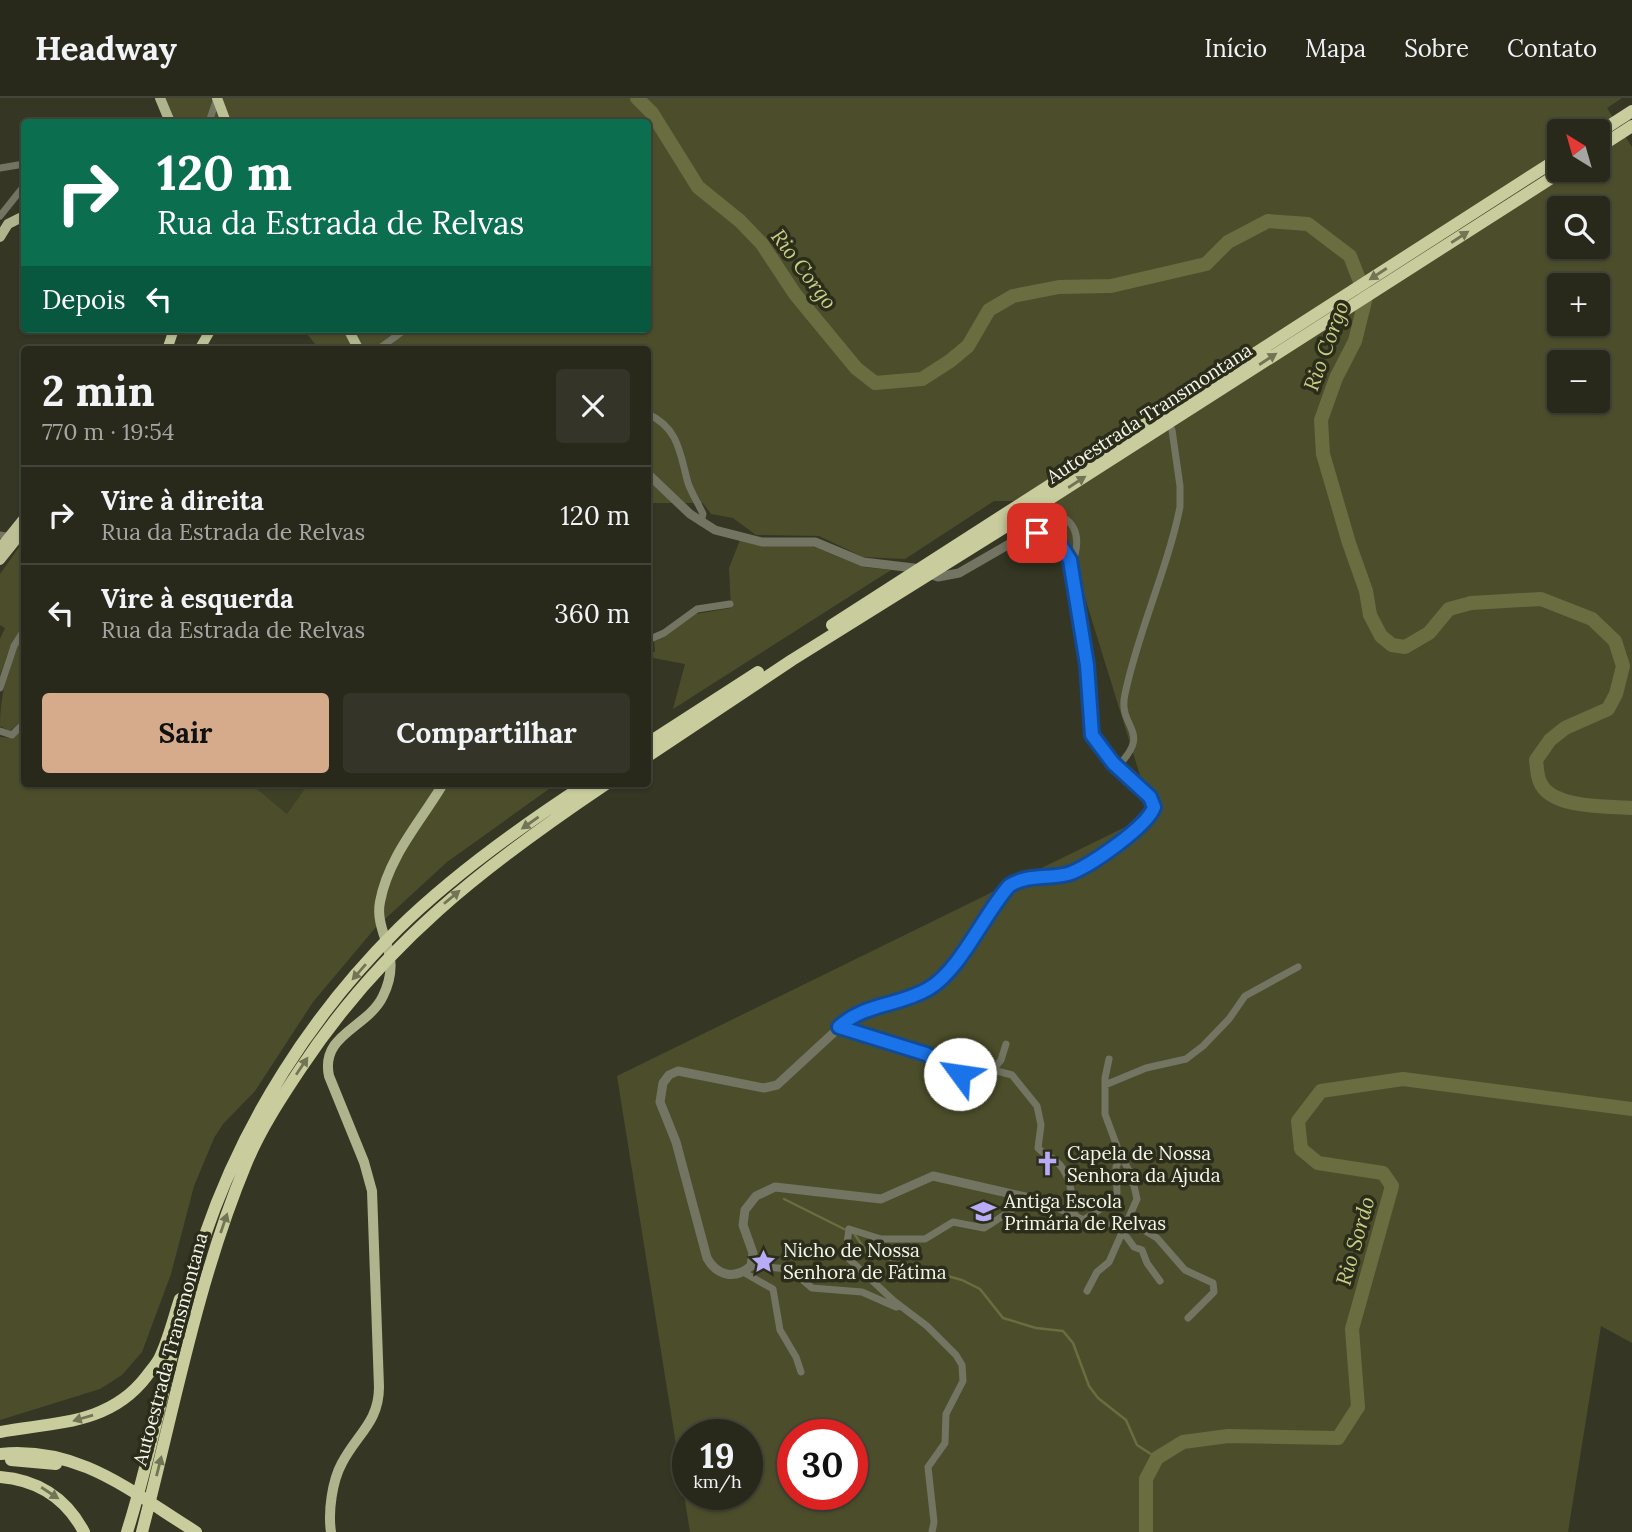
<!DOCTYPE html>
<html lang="pt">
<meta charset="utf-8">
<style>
:root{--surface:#28291b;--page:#343528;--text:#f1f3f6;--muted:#a5a6a3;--line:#44453a;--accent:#d6ab8b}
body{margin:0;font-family:Lora,serif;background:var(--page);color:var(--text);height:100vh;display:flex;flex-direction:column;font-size:26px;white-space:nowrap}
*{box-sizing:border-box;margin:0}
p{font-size:23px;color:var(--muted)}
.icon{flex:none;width:38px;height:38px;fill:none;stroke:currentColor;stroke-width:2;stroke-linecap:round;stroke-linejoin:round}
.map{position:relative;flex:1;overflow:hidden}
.side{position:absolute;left:21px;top:248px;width:630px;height:441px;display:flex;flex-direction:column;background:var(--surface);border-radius:7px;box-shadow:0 2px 5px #0004,0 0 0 2px var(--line)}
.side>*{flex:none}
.hud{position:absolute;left:21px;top:21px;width:630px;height:214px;border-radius:7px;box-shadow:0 2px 5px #0004,0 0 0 2px var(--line);background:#0b6e4f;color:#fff;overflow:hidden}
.needle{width:46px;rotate:323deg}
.controls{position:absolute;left:1547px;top:21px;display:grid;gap:14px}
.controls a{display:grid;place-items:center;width:63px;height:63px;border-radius:7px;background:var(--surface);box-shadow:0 2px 5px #0004,0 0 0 2px var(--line);font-size:35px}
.speed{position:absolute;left:672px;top:1321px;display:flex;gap:14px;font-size:35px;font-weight:700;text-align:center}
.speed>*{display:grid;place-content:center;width:91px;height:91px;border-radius:50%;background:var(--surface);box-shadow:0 2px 5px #0004,0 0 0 2px var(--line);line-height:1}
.speed small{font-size:18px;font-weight:400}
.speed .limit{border:10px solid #d22;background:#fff;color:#111}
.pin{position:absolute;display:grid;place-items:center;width:60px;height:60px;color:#fff;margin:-30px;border-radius:14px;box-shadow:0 4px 10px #0006}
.me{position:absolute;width:77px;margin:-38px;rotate:301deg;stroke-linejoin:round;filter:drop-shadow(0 0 5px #0008)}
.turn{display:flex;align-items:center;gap:24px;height:147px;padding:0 21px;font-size:32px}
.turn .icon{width:91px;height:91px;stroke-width:2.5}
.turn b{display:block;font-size:49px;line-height:60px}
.then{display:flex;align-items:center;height:66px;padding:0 21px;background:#0003;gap:14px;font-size:26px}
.round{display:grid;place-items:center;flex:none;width:74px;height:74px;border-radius:7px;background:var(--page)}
.summary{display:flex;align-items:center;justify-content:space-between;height:119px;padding:0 21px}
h1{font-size:42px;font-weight:800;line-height:52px}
.cta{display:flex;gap:14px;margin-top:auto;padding:14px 21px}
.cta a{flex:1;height:80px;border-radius:7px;background:var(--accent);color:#111;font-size:28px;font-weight:800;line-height:80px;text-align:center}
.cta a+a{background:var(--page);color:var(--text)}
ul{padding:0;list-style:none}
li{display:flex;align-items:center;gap:21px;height:98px;padding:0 21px;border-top:2px solid var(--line)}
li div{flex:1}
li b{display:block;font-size:26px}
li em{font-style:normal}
header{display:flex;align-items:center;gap:42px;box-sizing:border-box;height:98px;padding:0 35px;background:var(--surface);border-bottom:2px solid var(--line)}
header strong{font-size:33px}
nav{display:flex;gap:38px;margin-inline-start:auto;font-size:24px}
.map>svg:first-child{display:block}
.built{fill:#3f4127}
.green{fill:#4c4e2b;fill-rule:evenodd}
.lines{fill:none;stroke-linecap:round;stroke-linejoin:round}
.stream{stroke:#6a6d40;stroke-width:2.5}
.river{stroke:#6a6d40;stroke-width:14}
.minor{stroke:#737562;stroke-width:7}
.tertiary{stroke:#737562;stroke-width:9}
.primary{stroke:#b0b48c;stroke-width:10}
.trunk{stroke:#bcc094;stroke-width:10}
.motorway{stroke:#c9cd9d;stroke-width:12}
.oneway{fill:#727555}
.route-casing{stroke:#114b97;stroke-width:18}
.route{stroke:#1a73e8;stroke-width:12}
.labels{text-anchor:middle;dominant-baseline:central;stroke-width:7;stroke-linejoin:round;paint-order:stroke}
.street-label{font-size:19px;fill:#f4f6ea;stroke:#2b2d1a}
.poi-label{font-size:19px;fill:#f4f6ea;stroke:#2b2d1a;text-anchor:start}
.water-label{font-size:21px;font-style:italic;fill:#c9ce86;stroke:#2b2d1a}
</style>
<header>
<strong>Headway</strong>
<nav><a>Início</a><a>Mapa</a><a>Sobre</a><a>Contato</a></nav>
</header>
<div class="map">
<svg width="1632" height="1434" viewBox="0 0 1632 1434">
<rect width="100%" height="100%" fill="#353724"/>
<path class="built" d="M251,686h57l-21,30z"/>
<path class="green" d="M164,0h1458l-15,10 25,39v1196l-31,-17 -33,206h-878l-73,-456 535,-262 -97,-313h-61l-89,58 -42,-2 -44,-21 -63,-1 -23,-17 -22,-4 -8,-11h-55v-153h-328l-17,-21h345v-207h-475zM1559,33h39v39h-39zM1559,110h39v39h-39zM1559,187h39v39h-39zM1559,264h39v39h-39zM688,1337h59v59h-59zM793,1337h59v59h-59z
M740,442l27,6h45l51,21 28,3 -218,139 12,-45 -37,-7v-6l7,1 -1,-12 42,-26 35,-6 -2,-40z
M22,445l2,1v82l-14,21 -10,28v-36l5,-11 -5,-3v-51z
M24,536v84l-14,13 -10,-5c0,-31 8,-65 24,-92z
M24,631v55h227l36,30 21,-30h130l-35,52 -27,91 -63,75 -58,89 -32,33 -9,14 -20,48 -23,88 -29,78 -20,23 -22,14 -100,31v-683l12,1z
M449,686h107l-109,78 -62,57c-4,-51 39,-94 64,-135z"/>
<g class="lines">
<path class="stream" d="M784,1101l62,31
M853,1134l15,22 94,26 18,9 23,29 33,10 27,3 10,12 16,43 9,12 28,22 11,25 20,13"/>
<path class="river" d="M637,0l15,15 46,74 42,34 22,23 33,50 61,74 19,15 47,-4 28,-18 18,-15 21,-36 24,-14 46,-9 52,-1 95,-22 22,-22 40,-21 40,3 42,32 16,41 -11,44 -19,37 -15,42 2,34 26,89 17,48 4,24 11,21 11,9 13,2 24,-14 20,-24 22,-6 70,-4 51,20 23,22 8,25 -7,28 -8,15 -43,19 -15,12 -14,20c1,7 1,16 4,22 11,27 67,24 92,26
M1146,1434v-53l11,-21 26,-16 45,-6 110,2 20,-31 -6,-78 40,-143 -9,-13 -65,-10 -17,-14 -3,-28 23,-30 82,-12 229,30"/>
<path class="minor" d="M209,24l8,-24
M0,70l24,-4
M0,118l24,-30
M377,252l29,-21
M648,316c31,14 32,40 40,69 4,11 10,20 15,31l-2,8
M1040,413c35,3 44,24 31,55
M0,437l24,4
M648,542l16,-7 33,-24 33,-5
M0,590l14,-42 10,-16
M0,633l12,4 12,-12
M1117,669c37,-37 0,-38 8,-73 13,-63 42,-123 55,-187v-21l-8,-56
M839,929l90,28 31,19 33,-4 19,5 25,31 4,19 -3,23c5,6 12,8 18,13 15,13 16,35 19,53
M993,972l8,-10 5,-16
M1105,987l41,-17 40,-9 17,-13 26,-27 16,-23 53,-29
M1085,1121l20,-13 12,-13 -1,-26 5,-11
M1123,1134l11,15 8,3 5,13 13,18
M751,1168l39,3 22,19 50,4 34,15
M743,1174l30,17 7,41 16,27 5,15
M1087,1193l10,-19 12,-10 28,-63 -5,-22 -14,-28 -13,-35v-36l4,-19
M932,1434l2,-10 -6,-55 17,-24 1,-29 17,-33 -1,-16 -6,-10 -29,-29 -33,-25 -44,-41 -4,-9 3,-22 32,10h44l28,-17 31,6c18,-9 37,-32 60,-26l53,24 30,-2 15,5 15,9 28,32 28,13 1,9 -26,26"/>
<path class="tertiary" d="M648,376l42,40 25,16 47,12h53l48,20 51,6 24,9 21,-4 66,-38 12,-2 17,4 11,12 6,17 16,99 5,70 21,28 39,37v13c-16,19 -63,55 -86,61 -18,5 -38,1 -55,10l-73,99 -18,10 -66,21 -77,71 -13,3 -86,-17 -9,4 -6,8 -3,19 16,40 31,116c10,18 28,22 44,8l2,-13 -10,-28 2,-15 11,-14 19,-9 106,12 52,-23 105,24"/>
<path class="primary" d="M160,0l10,24
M0,139l8,-13 16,-8
M348,231l11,21
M331,1434c-3,-20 1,-51 11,-69 15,-29 37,-41 37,-76l-7,-196 -8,-29 -35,-86c-9,-42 39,-48 54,-80 21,-43 -9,-61 -3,-94 8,-45 41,-81 63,-118"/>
<path class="trunk" d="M217,0l9,24
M167,252l7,-21
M199,252l12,-21
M0,450l24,-30
M0,462l24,-30"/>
<path class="motorway" d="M1598,35l34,-22
M1598,50l34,-22
M832,527l727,-467
M648,645l110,-71
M648,658l144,-96 245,-153 527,-337
M0,1334c54,-10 109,-7 146,-55 5,-7 12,-14 15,-22 8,-17 13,-38 19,-56
M0,1356c80,-8 131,38 196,78
M11,1362l45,4
M0,1379c38,3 66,21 84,55
M127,1434c31,-97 45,-200 78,-297 39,-114 107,-221 193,-306 56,-55 122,-102 188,-145
M142,1434c32,-123 55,-250 104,-368 14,-34 35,-66 55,-96 82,-124 183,-202 305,-284"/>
</g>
<defs><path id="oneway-solid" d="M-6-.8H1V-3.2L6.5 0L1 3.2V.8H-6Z" transform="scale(1.75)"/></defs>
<g class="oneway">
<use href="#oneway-solid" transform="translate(1460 139) rotate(-33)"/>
<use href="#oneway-solid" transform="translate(1378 176) rotate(147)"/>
<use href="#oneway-solid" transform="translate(1268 261) rotate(-33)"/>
<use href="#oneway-solid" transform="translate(1077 384) rotate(-33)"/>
<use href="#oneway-solid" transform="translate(530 725) rotate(145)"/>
<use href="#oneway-solid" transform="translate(452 799) rotate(-40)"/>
<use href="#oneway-solid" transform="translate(359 874) rotate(131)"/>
<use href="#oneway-solid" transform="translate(302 968) rotate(-56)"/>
<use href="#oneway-solid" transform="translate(224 1125) rotate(-71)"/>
<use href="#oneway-solid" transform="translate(83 1320) rotate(164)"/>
<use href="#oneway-solid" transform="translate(159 1368) rotate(-76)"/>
<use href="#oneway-solid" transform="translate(50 1395) rotate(33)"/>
</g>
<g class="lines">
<defs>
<path id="route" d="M960,976l-34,-20 -87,-27c26,-24 60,-21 89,-38 32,-18 56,-75 81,-103 17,-12 39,-7 59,-12 20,-6 80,-48 86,-67l-4,-10 -37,-34 -21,-28 -5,-70 -17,-105 -12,-19 -9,-6 -12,-2"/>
</defs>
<use href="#route" class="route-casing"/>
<use href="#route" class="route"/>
</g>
<defs>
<symbol id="church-bare" viewBox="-9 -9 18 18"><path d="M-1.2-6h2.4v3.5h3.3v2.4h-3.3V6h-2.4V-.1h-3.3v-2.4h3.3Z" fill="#b8abf7" stroke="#2b2d1a" stroke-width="2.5" paint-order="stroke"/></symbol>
<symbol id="school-bare" viewBox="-9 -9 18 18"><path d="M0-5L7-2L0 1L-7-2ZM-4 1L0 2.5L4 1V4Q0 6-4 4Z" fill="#b8abf7" stroke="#2b2d1a" stroke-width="2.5" paint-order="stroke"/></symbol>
<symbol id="sight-bare" viewBox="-9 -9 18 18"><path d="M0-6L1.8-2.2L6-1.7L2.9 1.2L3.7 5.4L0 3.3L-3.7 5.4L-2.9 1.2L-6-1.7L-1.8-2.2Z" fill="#b8abf7" stroke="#2b2d1a" stroke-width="2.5" paint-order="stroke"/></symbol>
</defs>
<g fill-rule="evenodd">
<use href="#church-bare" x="1030" y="1048" width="35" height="35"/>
<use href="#school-bare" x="966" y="1096" width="35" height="35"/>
<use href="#sight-bare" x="746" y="1146" width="35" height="35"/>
</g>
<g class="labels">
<g class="street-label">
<text transform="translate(1149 315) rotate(-33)">Autoestrada Transmontana</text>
<text transform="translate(170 1251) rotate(-75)">Autoestrada Transmontana</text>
</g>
<g class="poi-label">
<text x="1067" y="1055">Capela de Nossa<tspan x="1067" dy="22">Senhora da Ajuda</tspan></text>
<text x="1004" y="1103">Antiga Escola<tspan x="1004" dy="22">Primária de Relvas</tspan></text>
<text x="783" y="1152">Nicho de Nossa<tspan x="783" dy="22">Senhora de Fátima</tspan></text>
</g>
<g class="water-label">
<text transform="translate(804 171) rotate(53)">Rio Corgo</text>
<text transform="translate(1326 248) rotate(-70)">Rio Corgo</text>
<text transform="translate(1355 1143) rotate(-74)">Rio Sordo</text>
</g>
</g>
</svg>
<div class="controls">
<a><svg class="needle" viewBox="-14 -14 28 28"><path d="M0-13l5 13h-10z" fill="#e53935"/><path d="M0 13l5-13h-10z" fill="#a5a6a3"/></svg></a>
<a><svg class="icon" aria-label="search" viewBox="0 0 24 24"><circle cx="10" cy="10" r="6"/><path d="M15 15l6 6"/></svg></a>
<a>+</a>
<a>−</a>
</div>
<div class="speed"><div>19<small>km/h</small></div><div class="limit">30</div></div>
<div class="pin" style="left:1037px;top:435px;background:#d93025"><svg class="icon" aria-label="arrive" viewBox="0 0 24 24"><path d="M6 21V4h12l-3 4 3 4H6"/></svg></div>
<svg class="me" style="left:960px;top:976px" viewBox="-20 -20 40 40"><circle r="19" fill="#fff"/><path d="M0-13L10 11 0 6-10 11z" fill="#1a73e8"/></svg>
<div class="hud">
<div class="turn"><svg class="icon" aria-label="right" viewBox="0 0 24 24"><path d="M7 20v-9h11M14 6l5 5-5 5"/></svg><div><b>120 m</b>Rua da Estrada de Relvas</div></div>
<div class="then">Depois<svg class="icon" aria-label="left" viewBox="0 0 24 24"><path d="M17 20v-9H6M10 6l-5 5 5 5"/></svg></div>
</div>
<section class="side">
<div class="summary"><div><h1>2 min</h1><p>770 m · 19:54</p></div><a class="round"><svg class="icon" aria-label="close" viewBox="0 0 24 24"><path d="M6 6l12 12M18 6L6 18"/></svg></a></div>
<ul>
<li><svg class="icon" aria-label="right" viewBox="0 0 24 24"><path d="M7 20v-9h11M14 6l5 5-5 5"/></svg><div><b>Vire à direita</b><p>Rua da Estrada de Relvas</p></div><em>120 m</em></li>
<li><svg class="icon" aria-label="left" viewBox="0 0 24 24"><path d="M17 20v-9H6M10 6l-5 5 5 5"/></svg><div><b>Vire à esquerda</b><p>Rua da Estrada de Relvas</p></div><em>360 m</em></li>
</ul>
<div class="cta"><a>Sair</a><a>Compartilhar</a></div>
</section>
</div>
